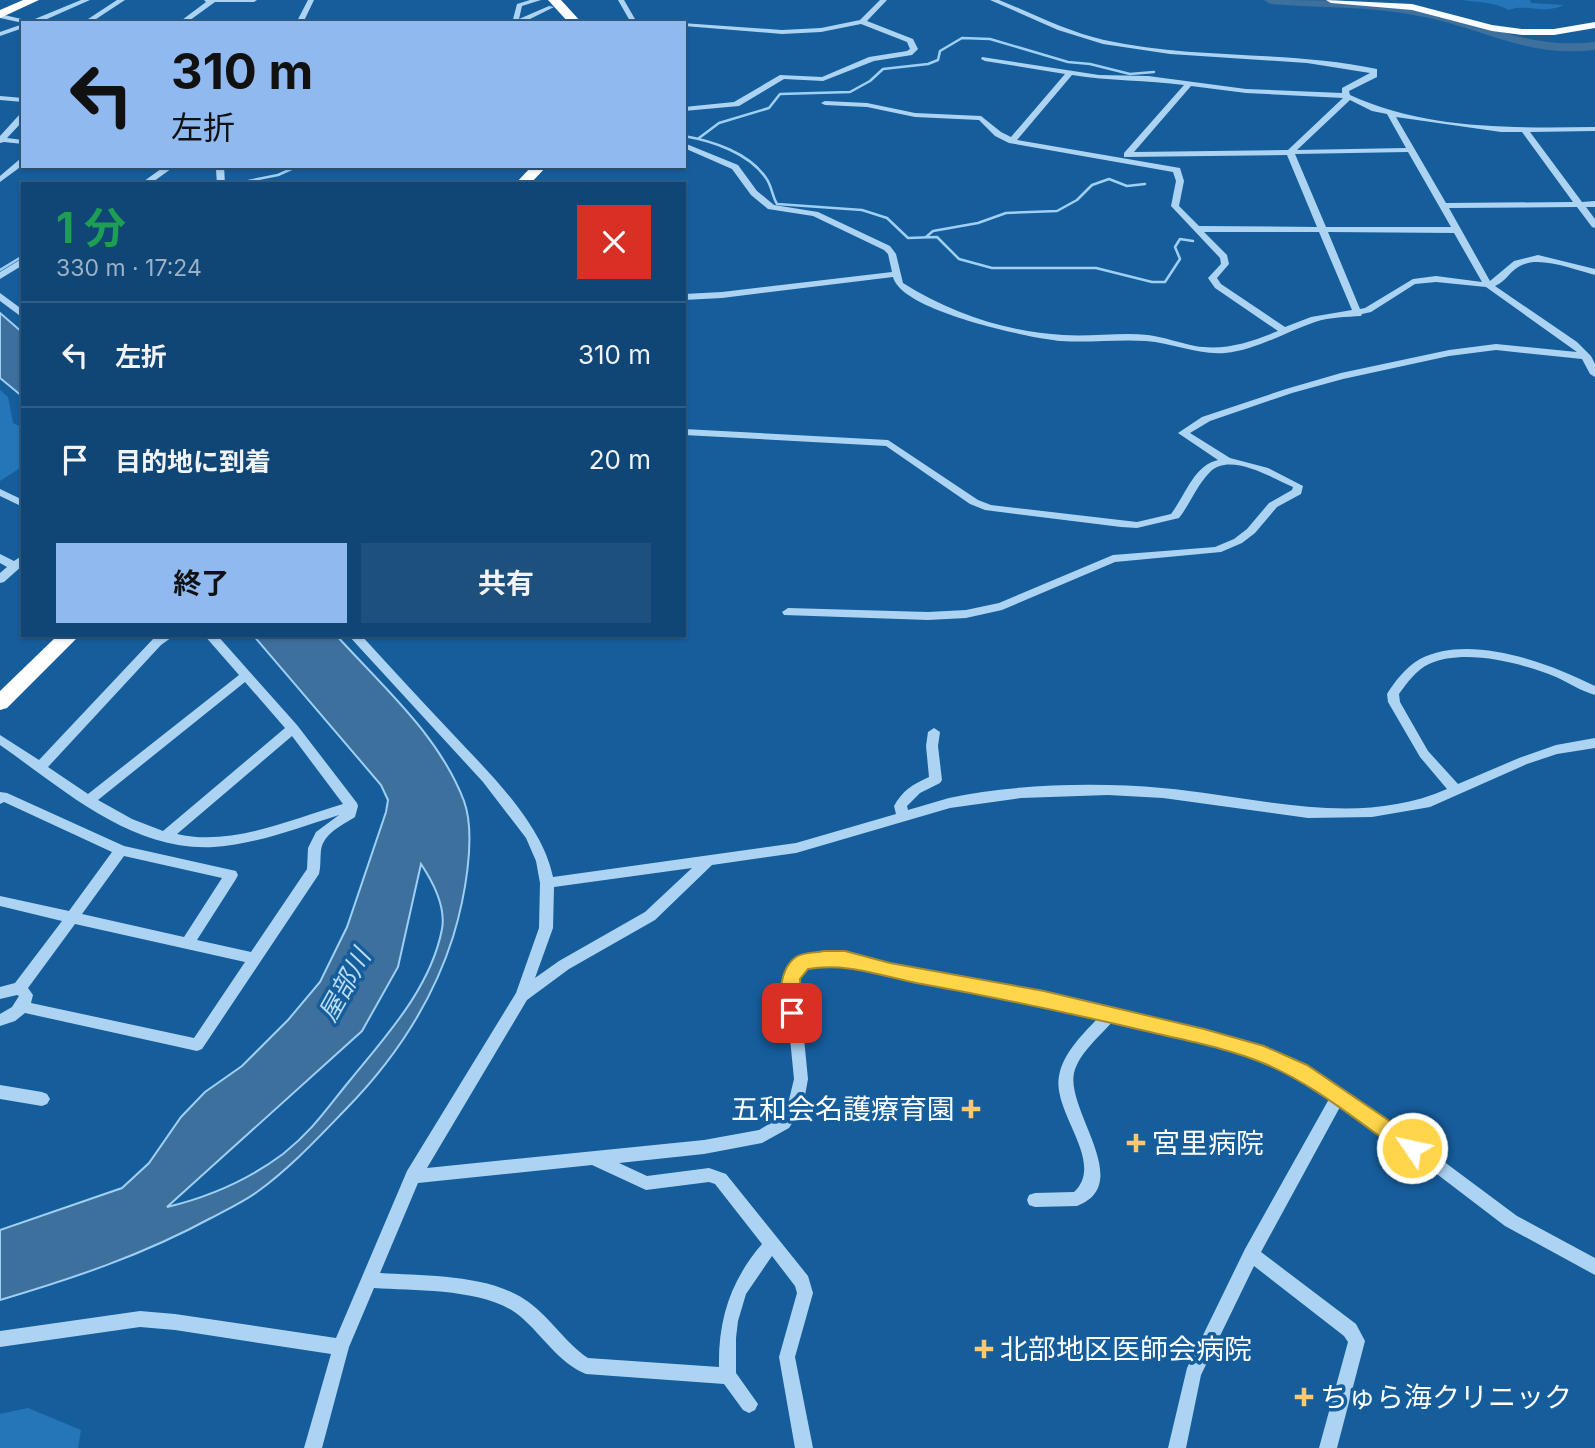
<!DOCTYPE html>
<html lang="ja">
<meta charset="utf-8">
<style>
:root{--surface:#104675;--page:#1e507d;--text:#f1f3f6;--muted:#9cb1c5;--line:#305e87;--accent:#90b9f0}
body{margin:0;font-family:Inter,"Noto Sans JP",sans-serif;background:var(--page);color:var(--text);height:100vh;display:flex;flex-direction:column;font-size:26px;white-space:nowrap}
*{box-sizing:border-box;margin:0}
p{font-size:23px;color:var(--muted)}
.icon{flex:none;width:38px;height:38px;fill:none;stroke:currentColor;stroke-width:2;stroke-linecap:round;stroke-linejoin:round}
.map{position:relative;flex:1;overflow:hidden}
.sheet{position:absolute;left:21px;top:182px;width:665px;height:455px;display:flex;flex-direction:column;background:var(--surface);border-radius:0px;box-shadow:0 2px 5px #0004,0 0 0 2px var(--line)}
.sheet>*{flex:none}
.guide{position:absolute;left:21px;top:21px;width:665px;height:147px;border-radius:0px;box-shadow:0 2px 5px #0004,0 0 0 2px var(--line);background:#90b9f0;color:#111;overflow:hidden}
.pin{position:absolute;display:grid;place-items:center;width:60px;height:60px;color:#fff;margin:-30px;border-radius:14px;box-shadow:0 4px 10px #0006}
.me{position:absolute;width:77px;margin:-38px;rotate:304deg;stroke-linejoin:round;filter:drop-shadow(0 0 5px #0008)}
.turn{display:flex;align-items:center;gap:24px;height:147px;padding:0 35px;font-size:32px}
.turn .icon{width:91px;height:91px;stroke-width:2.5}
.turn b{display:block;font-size:49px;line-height:60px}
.round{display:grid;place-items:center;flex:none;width:74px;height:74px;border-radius:0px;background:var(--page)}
.overview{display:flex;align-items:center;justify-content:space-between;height:119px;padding:0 35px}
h1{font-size:42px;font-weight:700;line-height:52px;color:#1e9e55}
.primary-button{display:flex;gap:14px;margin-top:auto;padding:14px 35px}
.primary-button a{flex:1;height:80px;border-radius:0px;background:var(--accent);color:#111;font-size:28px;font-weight:700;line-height:80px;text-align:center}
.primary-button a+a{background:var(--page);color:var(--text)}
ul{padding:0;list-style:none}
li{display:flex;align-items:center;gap:21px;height:105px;padding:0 35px;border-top:2px solid var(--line)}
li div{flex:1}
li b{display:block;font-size:26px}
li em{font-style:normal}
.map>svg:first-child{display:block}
.green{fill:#2576b9}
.water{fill:#3e709d;stroke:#9fcff5;stroke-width:2;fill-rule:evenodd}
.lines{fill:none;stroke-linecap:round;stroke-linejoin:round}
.stream{stroke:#9fcff5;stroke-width:2.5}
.river{fill:#3e709d;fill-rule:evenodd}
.minor{fill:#add3f3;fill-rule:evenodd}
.major{fill:#f8fbff;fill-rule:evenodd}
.highway{fill:#fff;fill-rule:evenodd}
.route{fill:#ffd54a;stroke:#a68a30;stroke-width:2}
.poi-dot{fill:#ffc86e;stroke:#165d9c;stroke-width:2.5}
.labels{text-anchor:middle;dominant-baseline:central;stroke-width:7;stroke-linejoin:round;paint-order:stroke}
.water-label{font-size:26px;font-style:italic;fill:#b9dcf9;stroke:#165d9c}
.near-poi-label{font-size:28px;fill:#fff;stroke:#165d9c;text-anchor:start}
</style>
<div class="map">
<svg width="1595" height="1448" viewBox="0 0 1595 1448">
<rect width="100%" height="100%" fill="#165d9c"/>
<path class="green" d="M1463,0h67l1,3 33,2c-20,10 -41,-2 -55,5 -14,-8 -29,-7 -46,-10z
M0,390l8,7 5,26 10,5v38l-23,15z
M28,1408l53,22 -3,18h-78v-34z"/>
<path class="water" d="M0,313l23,20v64l-23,-19z
M253,635h83c46,51 103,100 128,166 13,36 0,100 -11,136 -21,66 -59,123 -107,172 -29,30 -56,59 -89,83 -14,10 -31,18 -46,26 -68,37 -137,60 -211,82v-70l122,-42 27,-25 32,-46 24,-25 37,-26 46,-46 32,-38 27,-55 39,-115 2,-12 -7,-15zM421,864c12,18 25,43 21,65 -11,58 -55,106 -91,150 -24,29 -37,50 -68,75 -35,26 -74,43 -116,53l195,-176 36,-64z"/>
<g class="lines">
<path class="stream" d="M684,136c29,5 65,17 82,42 6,8 6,18 11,26l85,6 25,8 21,20 29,-1 22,22 33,9h104l56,14h13l15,-23 -5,-12 5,-8 13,2
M699,138l20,-15 50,-15 11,-14 70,-2 20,-11 13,-12 45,-5 10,-4 2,-9 22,-13 28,1 78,23 22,2 40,10 24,-2
M233,184l45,-9 20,-9
M926,237l7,-6 45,-8 28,-10 51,-2 20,-11 15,-15 17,-6 18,7 18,-2
M0,270l23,-14"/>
<path class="river" d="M1264,0c51,0 104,0 155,8 66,13 105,42 176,34v8c-70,8 -111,-22 -176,-34 -49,-10 -100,-8 -149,-12z"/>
<path class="minor" d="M81,0h9l-52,23h-15l-23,-5v-4l30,7z
M117,0h8l-35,23h-8z
M204,0h53l-3,2h-39l-29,21h-8l28,-21z
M308,0h6l-11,23h-7z
M530,0h11l-19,6 -3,13 30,-13 5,1 -32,16h-10l5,-19z
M618,0h6l11,19 9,4 -14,-2z
M880,0h7l-20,21 46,18 5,10 -6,6 -38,6 -51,20 -39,-2 -45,27 -55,5v-4l50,-5 46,-27 42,2 47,-20 38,-6 3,-2 -3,-7 -46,-18 -40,8 -39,2 -98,-8v-3h-2l100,7 39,-2 39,-8z
M990,0h9c35,14 69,32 105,40 90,20 183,10 273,29v8l-28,14 1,4c76,35 163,33 245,32v4l-65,1 52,70 13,-1v6h-9l9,12v9l-3,-1 -15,-20 -128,1 41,73 24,-20 24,-6 57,14v6c-20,-5 -54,-19 -73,-10 -11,4 -16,17 -27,21l82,56 14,14 4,8v13l-5,-3 -8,-15 -86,-9 -47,6 -106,23 -51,14 -82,28 -20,12 40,25 38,10 35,18 -2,8 -24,13 -22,26 -13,10 -21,9 -106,10 -113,48 -36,8 -38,2 -144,-5 -2,-3 6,-4 140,4 38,-2 33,-7 114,-48 102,-8 19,-8 13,-10 22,-26 23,-13 1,-3c-21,-9 -63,-35 -83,-15 -13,13 -20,32 -31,46l-42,10 -16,-1 -136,-17 -15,-6 -84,-58 -202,-11v-6l204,11 90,60 13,5 146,17 34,-8c14,-18 23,-49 47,-54l-40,-27 24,-16 84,-28 55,-16 108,-23 47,-6 81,8 -91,-65 -50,-5 -21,2 -44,28 -9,2 -1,2c-14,1 -31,1 -46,6 -30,10 -58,28 -90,31 -28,2 -52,-10 -79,-12 -28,-2 -56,2 -85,0 -32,-3 -160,-30 -168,-64l-171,21 -38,2v-6l38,-2 170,-20 -4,-18 -4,-4 -71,-34 -45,-7 -17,-14 -19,-26 -48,-21v-5l54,22 19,26 17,14 44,7 72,34 6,8 7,29c47,30 104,49 160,52 28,2 58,-3 85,0 16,2 32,8 47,11 30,5 56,-4 83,-15l-63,-43 -7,-10 13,-14 -1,-6 -49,-52 5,-25 -3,-9 -164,-29 -14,-7 -16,-16 -64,-3 -48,-10 -42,-2 -4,-2 4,-2 42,2 48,10 66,3 20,16 10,5 54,-63 -80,-13 -4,-2 1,-2 117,18 49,1 98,13 96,4v-5l28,-15 -63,-10 -137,-9 -67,-10 -45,-14zM1072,75c37,6 75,5 112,10l-60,68v4l163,-2 30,72 -118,-1 -20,-20 5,-25 -4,-13 -163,-28zM1191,86l55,7 97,5 -55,52 -154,2zM1350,100l22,11 15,3 19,34 -109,2zM1396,117l105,15h21l51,70 -127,1zM1408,152l43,75h-125l-31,-73zM1204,232h115l33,78 -41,7 -26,10 -64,-43 -4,-6 12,-14 -2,-9zM1328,232l126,1 28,49 -46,-6 -23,3 -48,29 -5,1z
M23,24v4l-23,8v-4z
M0,96l23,2v4l-23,-2z
M20,114h3v7l-16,17 16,2v4l-19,-2 -4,1v-7z
M20,159h3v6l-23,17v-6z
M165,166h10l-25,18h-10z
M178,166h46l1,18h-8l-1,-14 -34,-2z
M23,258v7l-23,14v-7z
M0,293l23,17v8l-23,-17z
M0,489l23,11v7l-23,-11z
M0,554l14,7 9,-6v10l-19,17 -4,1v-10l7,-6 -7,-4z
M160,635h15l-14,10 -113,122 40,27 151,-119 -35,-40h13l80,90 60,78 1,3 -3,11c-14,9 -31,16 -34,33 -1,8 0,16 -2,24l-117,175 -5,2 -172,-38 -10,8 -15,5v-12l12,-7 7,-11 -2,-1 -17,4v-12l15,-4 47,-62 -62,-15v-10l69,15 43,-59 -108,-50 -4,2v-12l7,1 117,53 112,25 2,4 -2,4 -39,61 54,12 56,-83 1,-21 8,-16 23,-17c-41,13 -82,29 -125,32 -82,5 -151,-58 -214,-102v-10l39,25 114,-121zM245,682l40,46 -122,103 -31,-12 -34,-19zM292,736l51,68c-51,15 -112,43 -166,30zM124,856l98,22 -38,59 -102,-23zM75,924l170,38 -51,76 -163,-35 2,-8 -5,-7z
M348,635h13c29,32 58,63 88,95 37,40 93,92 104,147l243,-34 100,-29 -2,-8c8,-15 19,-22 35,-29l-3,-31 2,-14 6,-4 6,4 -2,14 4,34 -2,3 -20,10 -13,13 1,4c14,-4 27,-8 41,-12 65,-14 147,-16 213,-10 94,8 194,41 285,1l-27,-32 -32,-55 -1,-8c8,-13 19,-27 33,-35 50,-26 129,4 175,27v9c-14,-4 -26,-12 -39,-18 -35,-14 -91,-29 -127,-13 -13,6 -22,19 -30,30l1,8 28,49 30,33 61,-26 37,-13 39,-7v10l-38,6 -30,10 -97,43 -58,10 -64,1 -145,-20 -55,-3 -87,3 -71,10 -154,45 -84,12 -57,55 -86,49 -42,31 -100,168 277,-28 55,-10 20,-12 9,-14 6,-25 -10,-102 14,-19 47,-5 45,12 153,28 138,32 88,26 36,15 130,89 82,61 78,42v17l-90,-49 -80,-61 -85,-58 -79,145 95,72 9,17 -28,107h-18l29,-106 -4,-6 -90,-70 -53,109 -15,73h-18l19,-80 58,-119 84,-150c-12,-8 -24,-18 -37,-25 -55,-27 -119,-39 -179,-53 -13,15 -34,32 -39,52 -8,38 61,111 3,133l-42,1 -6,-2 -2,-5 2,-5 6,-2 39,-1c32,-30 -22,-79 -15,-116 4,-23 24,-42 39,-58l-55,-13 -153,-28 -45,-12 -38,2 -9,11 10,101 -5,27 -14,22 -27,15 -58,11 -85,9 28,13 62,-8 17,6 82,102 5,17 -18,64 18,91h-18l-16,-91 18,-64 -2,-7 -23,-30 -26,38 -8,27 -2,17v35l22,31 -3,6 -6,3 -6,-3 -19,-26 -138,-10c-27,-11 -43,-38 -65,-57 -33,-29 -104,-26 -147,-29l-25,59 -27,101h-18l27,-94 -156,-24 -35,-3 -140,20v-16l140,-20 35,3 161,24 71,-167 109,-178 23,-65 1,-45 -4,-22 -10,-23 -43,-56zM692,868l-47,44 -86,49 -24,17 18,-50 1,-41zM592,1165l54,25 63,-8 6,2 47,60c-31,36 -44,75 -43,123l-131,-9c-24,-16 -39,-43 -64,-59 -38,-25 -100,-23 -144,-26l38,-90z
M0,1085l42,7 5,2 3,5 -3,5 -5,2 -42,-7z"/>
<path class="major" d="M1326,0l86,4 80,21 30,4h32l41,-7v6l-41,7h-32l-30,-4 -80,-21 -81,-7z"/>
<path class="highway" d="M23,0h16l-39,18v-8z
M548,0h13l21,23h-13z
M532,166h15l-17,18h-15z
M58,635h22l-73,73 -7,2v-19z"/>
</g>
<path class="route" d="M824,951h21l45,12 154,28 160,38 60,17 43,19 112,76 3,7 -3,6 -7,3 -7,-3c-46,-31 -91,-70 -142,-91 -36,-15 -76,-22 -113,-31 -76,-18 -151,-34 -228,-48 -38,-7 -75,-22 -114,-15l-8,10 2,34 -3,5 -7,3 -6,-3c-9,-17 -7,-49 10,-61 7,-5 20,-4 28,-6z"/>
<g class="poi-dot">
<path d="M967.5 1098.5h7v7h7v7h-7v7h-7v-7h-7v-7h7z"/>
<path d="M1132.5 1132.5h7v7h7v7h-7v7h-7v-7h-7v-7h7z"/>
<path d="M980.5 1338.5h7v7h7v7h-7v7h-7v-7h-7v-7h7z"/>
<path d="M1300.5 1386.5h7v7h7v7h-7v7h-7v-7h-7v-7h7z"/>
</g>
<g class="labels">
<g class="water-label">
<text transform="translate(344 985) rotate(-61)">屋部川</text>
</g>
<g class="near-poi-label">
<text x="955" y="1109" text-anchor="end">五和会名護療育園</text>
<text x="1152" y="1143">宮里病院</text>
<text x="1000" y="1349">北部地区医師会病院</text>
<text x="1320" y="1397">ちゅら海クリニック</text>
</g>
</g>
</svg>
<div class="pin" style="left:792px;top:1013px;background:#d93025"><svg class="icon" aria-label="arrive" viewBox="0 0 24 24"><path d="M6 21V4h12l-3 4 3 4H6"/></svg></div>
<svg class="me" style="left:1412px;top:1148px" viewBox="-20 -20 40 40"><circle r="17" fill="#ffd54a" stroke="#fff" stroke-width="3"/><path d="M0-11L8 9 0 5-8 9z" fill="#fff"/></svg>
<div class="guide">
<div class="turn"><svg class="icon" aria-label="left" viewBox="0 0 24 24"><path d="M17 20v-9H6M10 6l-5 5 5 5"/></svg><div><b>310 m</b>左折</div></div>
</div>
<section class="sheet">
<div class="overview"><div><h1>1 分</h1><p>330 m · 17:24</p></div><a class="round" style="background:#d93025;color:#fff"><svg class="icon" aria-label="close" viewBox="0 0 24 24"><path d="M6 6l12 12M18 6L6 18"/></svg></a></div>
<ul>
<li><svg class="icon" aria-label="left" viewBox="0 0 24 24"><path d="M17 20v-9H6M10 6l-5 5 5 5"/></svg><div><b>左折</b></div><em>310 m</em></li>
<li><svg class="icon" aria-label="arrive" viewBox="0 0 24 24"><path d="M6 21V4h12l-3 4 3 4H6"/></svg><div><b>目的地に到着</b></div><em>20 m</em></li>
</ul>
<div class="primary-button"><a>終了</a><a>共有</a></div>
</section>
</div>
